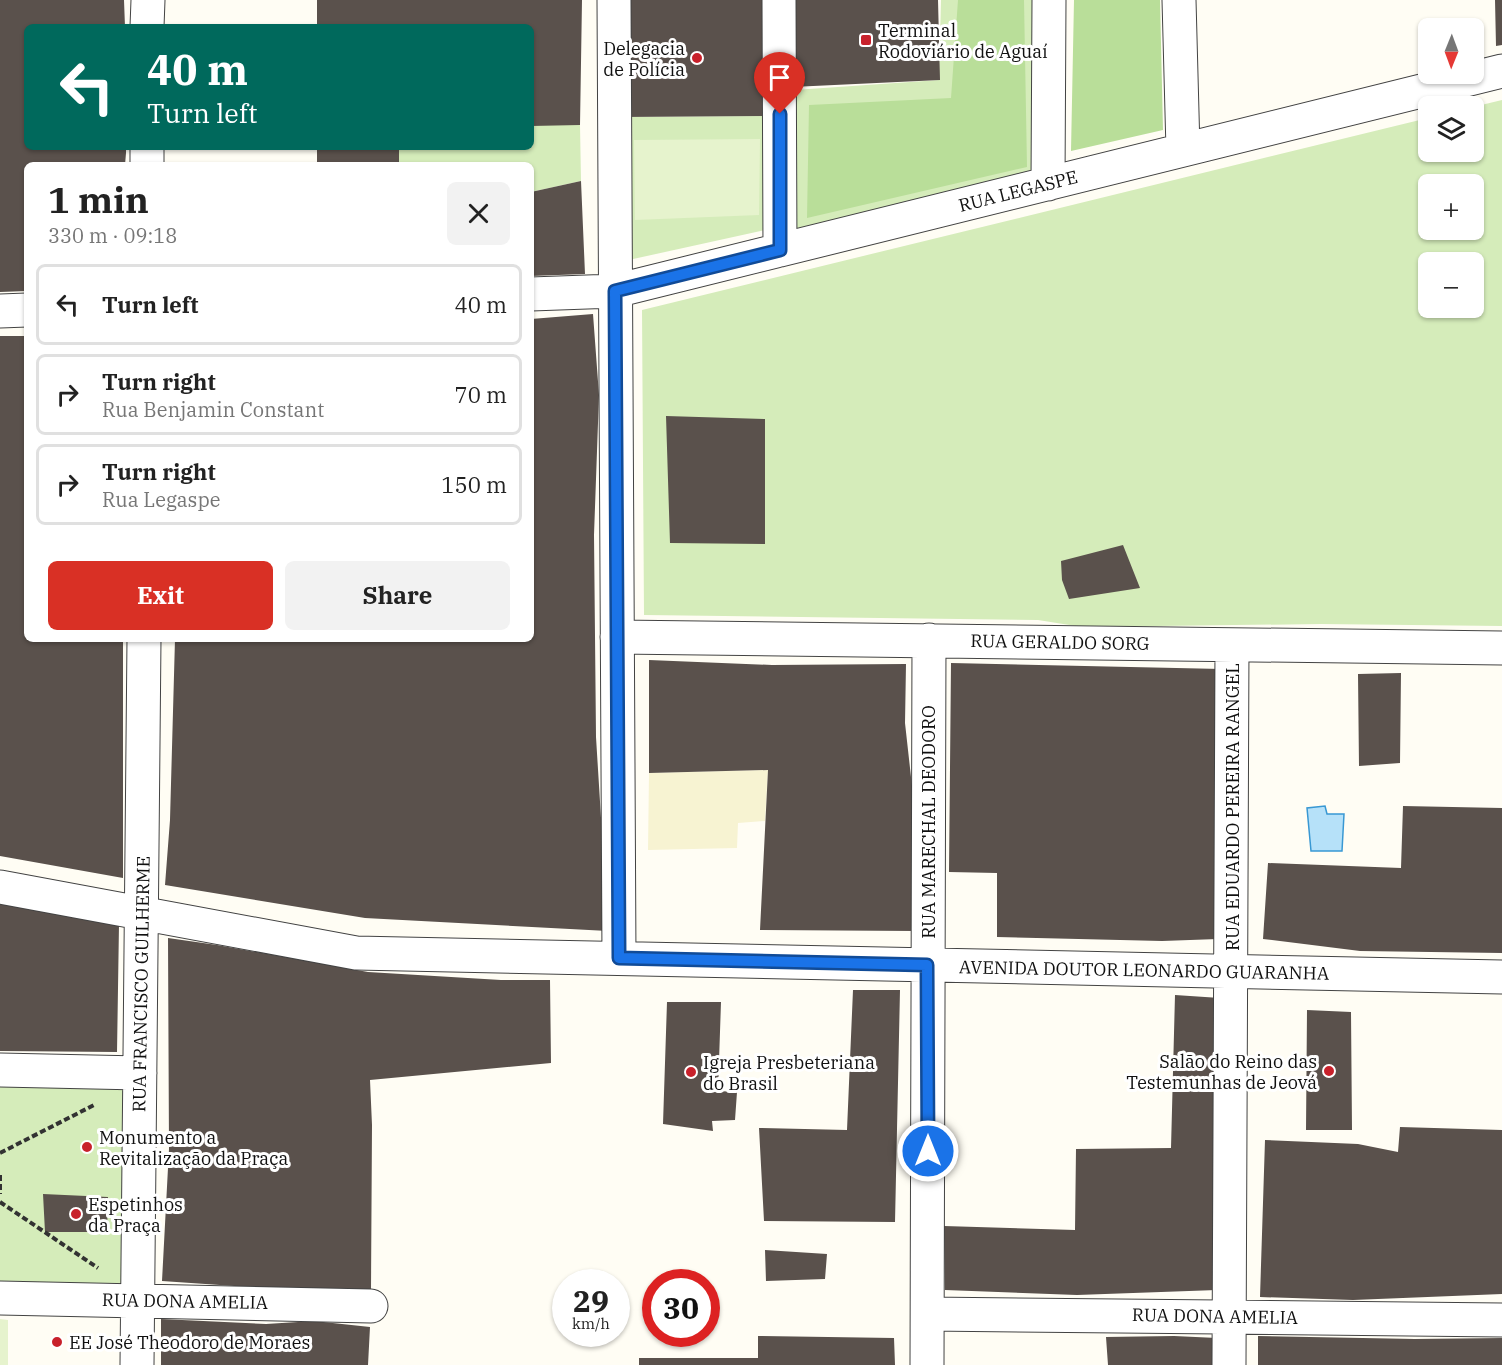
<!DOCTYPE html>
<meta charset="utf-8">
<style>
:root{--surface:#fff;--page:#f2f2f2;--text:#222;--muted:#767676;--line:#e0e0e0;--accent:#d93025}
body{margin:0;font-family:"IBM Plex Serif",serif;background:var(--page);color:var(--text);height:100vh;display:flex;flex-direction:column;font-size:22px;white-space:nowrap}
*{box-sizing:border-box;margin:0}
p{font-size:20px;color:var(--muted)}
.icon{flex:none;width:33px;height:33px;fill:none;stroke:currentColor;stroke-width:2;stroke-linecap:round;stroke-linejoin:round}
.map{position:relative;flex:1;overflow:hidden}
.sheet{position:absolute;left:24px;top:162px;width:510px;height:480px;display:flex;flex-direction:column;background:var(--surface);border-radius:9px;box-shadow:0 2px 4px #0004}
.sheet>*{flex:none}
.banner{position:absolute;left:24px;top:24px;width:510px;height:126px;border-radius:9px;box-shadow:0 2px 4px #0004;background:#00695c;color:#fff;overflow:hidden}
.needle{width:39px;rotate:181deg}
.buttons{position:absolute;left:1418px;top:18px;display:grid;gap:12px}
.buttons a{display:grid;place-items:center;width:66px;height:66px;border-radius:9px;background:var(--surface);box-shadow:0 2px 4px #0004;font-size:30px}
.speed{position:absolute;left:552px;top:1269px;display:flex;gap:12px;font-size:30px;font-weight:700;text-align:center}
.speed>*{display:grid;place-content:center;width:78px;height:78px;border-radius:50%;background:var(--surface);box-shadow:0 2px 4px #0004;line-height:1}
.speed small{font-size:15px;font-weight:400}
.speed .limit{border:9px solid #d22;background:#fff;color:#111}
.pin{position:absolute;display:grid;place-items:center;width:51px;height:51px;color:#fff;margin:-62px -26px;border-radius:50% 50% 50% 0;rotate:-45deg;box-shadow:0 0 6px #0007}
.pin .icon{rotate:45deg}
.me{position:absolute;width:66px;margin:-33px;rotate:0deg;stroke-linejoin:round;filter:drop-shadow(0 0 4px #0008)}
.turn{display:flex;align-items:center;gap:21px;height:126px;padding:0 24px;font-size:27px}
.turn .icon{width:78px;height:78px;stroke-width:2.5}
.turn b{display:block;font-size:42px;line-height:51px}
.round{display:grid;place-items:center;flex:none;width:63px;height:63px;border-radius:9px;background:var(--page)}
.overview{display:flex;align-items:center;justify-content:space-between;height:102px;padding:0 24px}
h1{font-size:36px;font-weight:800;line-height:45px}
.button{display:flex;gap:12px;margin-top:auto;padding:12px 24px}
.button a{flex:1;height:69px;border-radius:9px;background:var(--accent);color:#fff;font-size:24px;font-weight:800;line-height:69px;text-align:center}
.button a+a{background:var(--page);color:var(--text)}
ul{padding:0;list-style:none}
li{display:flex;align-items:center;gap:18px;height:81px;margin:0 12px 9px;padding:0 12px;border:3px solid var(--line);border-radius:9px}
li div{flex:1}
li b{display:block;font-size:22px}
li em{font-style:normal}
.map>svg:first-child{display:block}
.farmland{fill:#f7f3d2}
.green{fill:#d5ecba;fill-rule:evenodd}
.forest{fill:#b9de99}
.pitch{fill:#e6f3cd}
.water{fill:#b6e1f9;stroke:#3998d3;stroke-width:1.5}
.building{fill:#5a514c}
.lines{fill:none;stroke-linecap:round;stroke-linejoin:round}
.minor-casing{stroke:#434343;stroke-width:35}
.path{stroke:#323232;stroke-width:4;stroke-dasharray:6 3;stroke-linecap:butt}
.minor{stroke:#fff;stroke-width:33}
.route-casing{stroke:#114b97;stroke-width:15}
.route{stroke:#1a73e8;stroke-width:10}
.poi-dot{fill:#c8212b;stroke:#fff;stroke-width:2}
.labels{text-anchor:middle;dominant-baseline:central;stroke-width:6;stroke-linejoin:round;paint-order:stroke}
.poi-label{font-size:18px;fill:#101010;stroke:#fff;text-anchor:start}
.street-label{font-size:18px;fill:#101010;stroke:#fff}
</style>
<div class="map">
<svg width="1502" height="1365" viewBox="0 0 1502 1365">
<rect width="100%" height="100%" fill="#fffdf4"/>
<path class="farmland" d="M768,770l-3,51 -27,2 -1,25 -89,2 1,-77z"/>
<path class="green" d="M941,0h101l-2,175 -260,75v-159l159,-11z
M1502,100v526l-181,-2 -239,3 -44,-7 -394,-5 -2,-305 786,-192v34h45v-45zM1428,184h45v46h-45zM1428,262h45v46h-45z
M772,116l-2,113 -146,32 -2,-144z
M531,125h49l1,56 -50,11v-27h-132v-18h132z
M0,1075l135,3 -3,217 -132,-2z"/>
<path class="forest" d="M958,0h66l3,167 -220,51 2,-113 142,-7z
M1074,0h86l3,130 -92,21z"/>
<path class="pitch" d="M760,139l-1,76 -124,5 -1,-80z
M0,1319l8,1v45h-8z"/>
<path class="water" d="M1325,806l2,8h17l-2,37h-31l-4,-43z"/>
<path class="building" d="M0,0h124l1,27h-98v120h99v6l-1,12h-98v126l-27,1z
M317,0h265l-2,125 -49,1v-99h-214z
M622,0h150v116l-150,1z
M792,0h146l2,80 -148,7z
M1495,0h7v45l-6,1z
M317,147h82v18h-82z
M581,181l4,93 -54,2v-84z
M593,314l6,81 -5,140 2,202 12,194 -243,-13 -200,-33 5,-65 5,-181h356v-320z
M0,336h27v303h96v239l-123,-22z
M666,416l99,3v125l-95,-1z
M1123,545l17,43 -71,11 -7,-19 -1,-19z
M649,660l123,5 134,-1 -1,59 12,108 -1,100 -156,-1 8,-160 -119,3z
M951,663l271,6 -4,270 -56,2 -165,-4v-64l-48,-1z
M1401,673l-1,90 -41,3 -1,-92z
M1403,806l99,2v145l-142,-2 -97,-12 5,-76 133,5z
M0,904l119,20 -2,128 -117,-1z
M168,938l49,7 151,27 133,8h49l1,83 -181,17 2,45 -1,165 -67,1 -142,-10 7,-132z
M853,990h47l-5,232 -131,-1 -5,-93 88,2z
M1175,995l45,3 -3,292 -140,5 -132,-5 -1,-64 131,4 1,-81 95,-1z
M667,1002h54l-3,89 19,1 -2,28 -23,1 1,10 -50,-7z
M1307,1010l44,2 1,118h-46z
M1400,1127l102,3v164l-149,6 -93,-3 5,-157 93,4 40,8z
M43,1194l65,3 -1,35h-62z
M765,1250l62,4 -2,25 -59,2z
M161,1319l105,5 48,-3 56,6 -2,38h-207z
M758,1336l136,2 1,27h-256v-7h119z
M1174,1336l43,2 -1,27h-108l-2,-28z
M1258,1336l157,3 87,-1v27h-244z"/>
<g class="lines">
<defs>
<path id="minor" d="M614,0l5,958
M779,0l1,250
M1179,0l4,150
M147,27l1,-27
M147,165v-18
M1048,184l1,-184
M531,294l84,-3 887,-220
M0,311l27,-1
M617,637l885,11
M0,887l356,66 1146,24
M0,1070l140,3
M0,1298l371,8
M928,1314l574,6
M137,1365l7,-726
M927,1365l2,-725
M1229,1365l3,-720"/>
</defs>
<use href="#minor" class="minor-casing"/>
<path class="path" d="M0,1153l96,-49
M0,1175v19
M0,1202l98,66"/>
<use href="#minor" class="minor"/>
</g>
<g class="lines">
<defs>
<path id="route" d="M780,114v136l-165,41 4,667 308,7 1,186"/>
</defs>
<use href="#route" class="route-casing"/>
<use href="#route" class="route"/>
</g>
<g class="poi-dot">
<rect x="860" y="34" width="12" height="12" rx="3"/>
<circle cx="697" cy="58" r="6"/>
<circle cx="1329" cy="1071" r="6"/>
<circle cx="691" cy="1072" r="6"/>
<circle cx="87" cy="1147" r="6"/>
<circle cx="76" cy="1214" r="6"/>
<circle cx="57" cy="1342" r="6"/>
</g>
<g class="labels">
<g class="poi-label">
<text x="878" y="30">Terminal<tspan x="878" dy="21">Rodoviário de Aguaí</tspan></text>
<text x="685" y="48" text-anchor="end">Delegacia<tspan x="685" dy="21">de Polícia</tspan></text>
<text x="1317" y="1061" text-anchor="end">Salão do Reino das<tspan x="1317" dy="21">Testemunhas de Jeová</tspan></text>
<text x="703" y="1062">Igreja Presbeteriana<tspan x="703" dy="21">do Brasil</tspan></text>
<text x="99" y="1137">Monumento a<tspan x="99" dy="21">Revitalização da Praça</tspan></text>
<text x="88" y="1204">Espetinhos<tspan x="88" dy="21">da Praça</tspan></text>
<text x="69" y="1342">EE José Theodoro de Moraes</text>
</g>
<g class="street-label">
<text transform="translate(1018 191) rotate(-14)">RUA LEGASPE</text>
<text transform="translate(1060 642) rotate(1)">RUA GERALDO SORG</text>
<text transform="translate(1232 807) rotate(-90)">RUA EDUARDO PEREIRA RANGEL</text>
<text transform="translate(928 822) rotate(-90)">RUA MARECHAL DEODORO</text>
<text transform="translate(1144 970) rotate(1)">AVENIDA DOUTOR LEONARDO GUARANHA</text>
<text transform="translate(141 984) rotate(-89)">RUA FRANCISCO GUILHERME</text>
<text transform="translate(185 1301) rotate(1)">RUA DONA AMELIA</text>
<text transform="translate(1215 1316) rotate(1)">RUA DONA AMELIA</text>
</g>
</g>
</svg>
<div class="buttons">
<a><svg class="needle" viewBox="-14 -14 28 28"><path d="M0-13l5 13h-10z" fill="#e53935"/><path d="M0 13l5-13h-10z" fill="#767676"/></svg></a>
<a><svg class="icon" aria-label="layers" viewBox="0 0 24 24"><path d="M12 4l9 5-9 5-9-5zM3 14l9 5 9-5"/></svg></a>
<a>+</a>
<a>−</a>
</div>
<div class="speed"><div>29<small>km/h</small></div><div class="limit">30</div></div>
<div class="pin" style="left:780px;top:114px;background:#d93025"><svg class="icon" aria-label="arrive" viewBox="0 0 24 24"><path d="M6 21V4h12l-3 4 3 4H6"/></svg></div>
<svg class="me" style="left:928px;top:1151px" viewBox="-20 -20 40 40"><circle r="17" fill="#1a73e8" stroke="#fff" stroke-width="3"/><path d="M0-11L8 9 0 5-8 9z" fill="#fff"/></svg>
<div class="banner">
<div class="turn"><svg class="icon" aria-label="left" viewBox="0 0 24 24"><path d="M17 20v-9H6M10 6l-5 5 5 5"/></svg><div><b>40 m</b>Turn left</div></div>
</div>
<section class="sheet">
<div class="overview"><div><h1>1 min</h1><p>330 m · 09:18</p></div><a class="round"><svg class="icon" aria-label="close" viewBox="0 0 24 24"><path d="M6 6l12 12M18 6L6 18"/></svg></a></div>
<ul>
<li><svg class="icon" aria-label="left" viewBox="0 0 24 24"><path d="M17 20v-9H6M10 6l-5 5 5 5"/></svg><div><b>Turn left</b></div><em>40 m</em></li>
<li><svg class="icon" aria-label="right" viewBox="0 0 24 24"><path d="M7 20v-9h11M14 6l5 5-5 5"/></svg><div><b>Turn right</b><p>Rua Benjamin Constant</p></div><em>70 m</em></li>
<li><svg class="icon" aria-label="right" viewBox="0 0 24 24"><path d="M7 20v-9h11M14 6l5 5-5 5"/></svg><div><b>Turn right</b><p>Rua Legaspe</p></div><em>150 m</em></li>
</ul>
<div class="button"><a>Exit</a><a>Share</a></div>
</section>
</div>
